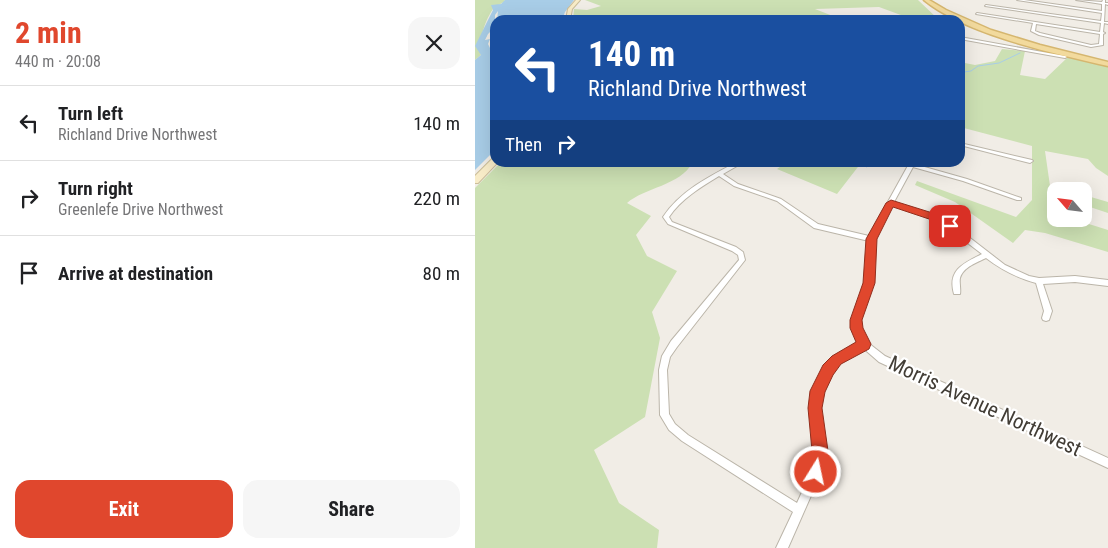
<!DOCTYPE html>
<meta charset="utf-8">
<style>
:root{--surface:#fff;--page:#f6f6f6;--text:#202124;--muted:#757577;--line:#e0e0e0;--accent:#e0472d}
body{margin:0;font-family:"Roboto Condensed",sans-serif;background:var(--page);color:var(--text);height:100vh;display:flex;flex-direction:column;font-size:19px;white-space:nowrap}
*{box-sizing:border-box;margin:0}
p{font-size:16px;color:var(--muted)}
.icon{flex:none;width:28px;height:28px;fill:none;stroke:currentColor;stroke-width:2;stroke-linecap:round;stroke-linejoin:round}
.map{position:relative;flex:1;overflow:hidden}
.drawer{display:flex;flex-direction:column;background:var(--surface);width:475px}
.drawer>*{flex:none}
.hud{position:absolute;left:15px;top:15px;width:475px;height:152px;border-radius:15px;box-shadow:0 5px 20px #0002;background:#1a4fa0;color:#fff;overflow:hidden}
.needle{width:32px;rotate:298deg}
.fabs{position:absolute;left:572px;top:182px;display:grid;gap:10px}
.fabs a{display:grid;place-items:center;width:45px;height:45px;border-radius:10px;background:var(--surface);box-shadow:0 5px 20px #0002;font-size:25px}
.pin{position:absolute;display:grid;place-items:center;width:42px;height:42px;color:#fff;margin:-21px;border-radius:10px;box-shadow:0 2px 8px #0006}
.me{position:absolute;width:55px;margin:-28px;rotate:10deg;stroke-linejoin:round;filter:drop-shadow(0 0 4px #0008)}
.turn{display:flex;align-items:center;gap:18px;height:105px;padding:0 15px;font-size:22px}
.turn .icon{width:65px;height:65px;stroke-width:2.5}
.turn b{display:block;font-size:35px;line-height:42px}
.then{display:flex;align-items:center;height:48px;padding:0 15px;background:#0003;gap:10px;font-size:19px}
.round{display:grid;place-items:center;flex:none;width:52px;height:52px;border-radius:15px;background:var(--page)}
.summary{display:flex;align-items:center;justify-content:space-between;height:85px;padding:0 15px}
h1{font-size:30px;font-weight:700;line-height:38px;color:var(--accent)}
.cta{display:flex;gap:10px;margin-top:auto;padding:10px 15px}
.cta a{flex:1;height:58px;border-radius:15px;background:var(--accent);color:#fff;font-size:20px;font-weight:700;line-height:58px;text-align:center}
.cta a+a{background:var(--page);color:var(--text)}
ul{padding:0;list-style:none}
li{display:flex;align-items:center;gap:15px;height:75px;padding:0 15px;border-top:1px solid var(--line)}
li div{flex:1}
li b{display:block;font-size:19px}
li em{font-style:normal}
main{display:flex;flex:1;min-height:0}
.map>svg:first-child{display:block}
.green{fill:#cce0b3}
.water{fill:#a8cde7}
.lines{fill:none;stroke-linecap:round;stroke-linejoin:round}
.stream{stroke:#a8cde7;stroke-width:1}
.street-casing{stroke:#bbb5a9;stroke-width:2}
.secondary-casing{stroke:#cbbe9a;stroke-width:2}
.primary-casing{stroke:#d5b66f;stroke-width:3}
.street{fill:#fff;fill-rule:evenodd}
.secondary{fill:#f8ecc8;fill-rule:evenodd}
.primary{fill:#f2da9d;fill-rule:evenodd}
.route{fill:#e0472d;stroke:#922e1d}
.labels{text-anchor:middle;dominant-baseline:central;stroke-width:4.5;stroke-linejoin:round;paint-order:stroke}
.near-street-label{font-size:21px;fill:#423d36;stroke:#fff}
</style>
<main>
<section class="drawer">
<div class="summary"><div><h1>2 min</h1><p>440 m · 20:08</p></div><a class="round"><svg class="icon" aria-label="close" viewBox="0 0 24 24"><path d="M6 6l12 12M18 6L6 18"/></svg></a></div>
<ul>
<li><svg class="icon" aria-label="left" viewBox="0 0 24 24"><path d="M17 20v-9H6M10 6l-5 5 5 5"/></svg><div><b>Turn left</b><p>Richland Drive Northwest</p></div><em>140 m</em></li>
<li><svg class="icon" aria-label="right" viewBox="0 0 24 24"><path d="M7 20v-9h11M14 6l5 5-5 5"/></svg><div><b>Turn right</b><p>Greenlefe Drive Northwest</p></div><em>220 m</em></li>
<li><svg class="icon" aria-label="arrive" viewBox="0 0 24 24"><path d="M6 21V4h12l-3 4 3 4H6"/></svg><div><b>Arrive at destination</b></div><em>80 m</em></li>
</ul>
<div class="cta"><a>Exit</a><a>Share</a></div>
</section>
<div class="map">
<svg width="633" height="548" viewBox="0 0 633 548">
<rect width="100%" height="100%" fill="#f1ede6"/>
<path class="green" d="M0,0h30l-1,2c-3,2 -7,3 -10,6 -8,9 -17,36 -13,47l-6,5z
M110,0h333l20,19 -29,-1 -30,-11 -64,2 28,11h-270l1,-11 13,1 14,-4z
M527,49l23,2 -5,24 25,4 23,-22 40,9v110l-12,-8 -8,-9 -43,-8 5,35 19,5h-13v28h17l35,11v22l-63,-19 -20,-3 -12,13 -58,-41 -40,-17 2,-4 99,36 16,-17v-54l-72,-19v-65l15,3 20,-4z
M312,162h74v1l-24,31 -60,-25z
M25,163h192c-11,22 -48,25 -65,40l24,13 -15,19 11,21 30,15 -25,41 8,26 -15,79 -51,33 25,53 40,27 -2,18h-182v-360z
M609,195l24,7v11l-24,-8z"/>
<path class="water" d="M30,0h69l-9,12 -3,8h-65l1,-9 -3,4v12l-7,7 -3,6 5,-1 -2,5 4,8 3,-3v101l-20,20v-110l6,-5 -6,-9 18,-36 -2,-5 10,-1z"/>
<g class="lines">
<path class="stream" d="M485,81l3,-2 1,-7 7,-1 7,-5 21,-3 21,-10
M392,167l4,-5"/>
<defs>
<path id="street" d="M542,0h7l78,11v-7l-26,-4 26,2 1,-2h2v3h3v2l-3,-1 -1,18h4v2l-4,-1 -1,9 2,1 -2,1v11l-12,2 -52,-12 -8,-4 2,-8 -57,-9 1,-1 123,19 1,-9 -116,-17 1,-1 115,16 1,-8zM561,24l64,10 -1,10 -8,1 -51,-12 -5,-2z
M374,18l9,2h-10z
M485,37l105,19 2,1 -2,1 -105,-19z
M485,143l72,17 1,1 -3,2 -70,-18z
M262,162h7l-21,12 15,10 43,15 37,25 51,12 41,-74h5l-1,2 53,15 54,19v2h-4l-54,-19 -50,-14 -19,35 44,15 14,7 53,41 24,11 10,2 36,-2 33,4v6l-33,-4 -32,2 9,27 -3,9 -3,1 -3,-1 -1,-2 2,-7 -8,-28c-19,-5 -34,-13 -50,-25 -8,4 -23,9 -26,20 -1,5 1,11 0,16h-6c-7,-24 10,-31 28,-40l-34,-26 -14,-9 -42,-14 -16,29 -3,18v31l-13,37 1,8 6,14 18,14 223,102v10l-229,-106 -16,-14 -24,15 -8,10 -9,18 -3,17 6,43 -4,22 -33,75h-12l17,-36 -111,-71 -13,-11 -9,-15 -1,-45 3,-14 9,-15 68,-81 -1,-5 -6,-4 -64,-27 -5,-7c17,-26 47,-41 74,-55zM244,176l15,10 43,15 37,27 55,13 -2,11 -2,31 -13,37 1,8 6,15 -26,14 -8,10 -11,24 -3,17 4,43 -4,21 -14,31 -109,-68 -13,-11 -6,-10 -2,-44 3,-13 7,-10 68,-87 -2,-8 -7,-5 -64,-25 -3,-5c12,-18 32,-30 50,-41z"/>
<path id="secondary" d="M101,0h4l-8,9 -2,11h-4l2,-11z
M17,159h3v3h3l-20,21h-3v-7z"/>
<path id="primary" d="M449,0h5l17,10 45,20 49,15 68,17v4c-55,-13 -141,-31 -184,-66z"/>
</defs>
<use href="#street" class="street-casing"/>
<use href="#secondary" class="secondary-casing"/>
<use href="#primary" class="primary-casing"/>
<use href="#street" class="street"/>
<use href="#secondary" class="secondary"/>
<use href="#primary" class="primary"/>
</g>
<path class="route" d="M416,200l48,15 16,11 -5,4 -18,-10 -39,-13 -16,32 -2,44 -13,37 1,8 8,16 -2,5 -28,15 -8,11 -8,17 -3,16 6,43 -7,27 -5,3 -6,-3 -3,-6 5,-21 -4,-43 2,-17 13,-26 9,-9 24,-14 -6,-14v-8l13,-37 3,-44 20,-36z"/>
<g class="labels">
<g class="near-street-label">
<text transform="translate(510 406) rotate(25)">Morris Avenue Northwest</text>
</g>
</g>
</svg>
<div class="fabs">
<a><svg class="needle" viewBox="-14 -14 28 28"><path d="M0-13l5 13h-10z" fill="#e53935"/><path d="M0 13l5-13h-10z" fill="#757577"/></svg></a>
</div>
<div class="pin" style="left:475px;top:226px;background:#d93025"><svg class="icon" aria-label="arrive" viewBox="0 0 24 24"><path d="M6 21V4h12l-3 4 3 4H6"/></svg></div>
<svg class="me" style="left:341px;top:472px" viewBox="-20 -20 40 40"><circle r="17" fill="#e0472d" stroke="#fff" stroke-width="3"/><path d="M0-11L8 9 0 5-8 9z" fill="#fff"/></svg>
<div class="hud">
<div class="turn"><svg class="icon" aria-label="left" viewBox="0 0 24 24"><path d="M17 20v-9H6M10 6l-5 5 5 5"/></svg><div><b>140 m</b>Richland Drive Northwest</div></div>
<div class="then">Then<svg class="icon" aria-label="right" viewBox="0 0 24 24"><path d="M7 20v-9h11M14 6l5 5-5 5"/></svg></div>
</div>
</div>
</main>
